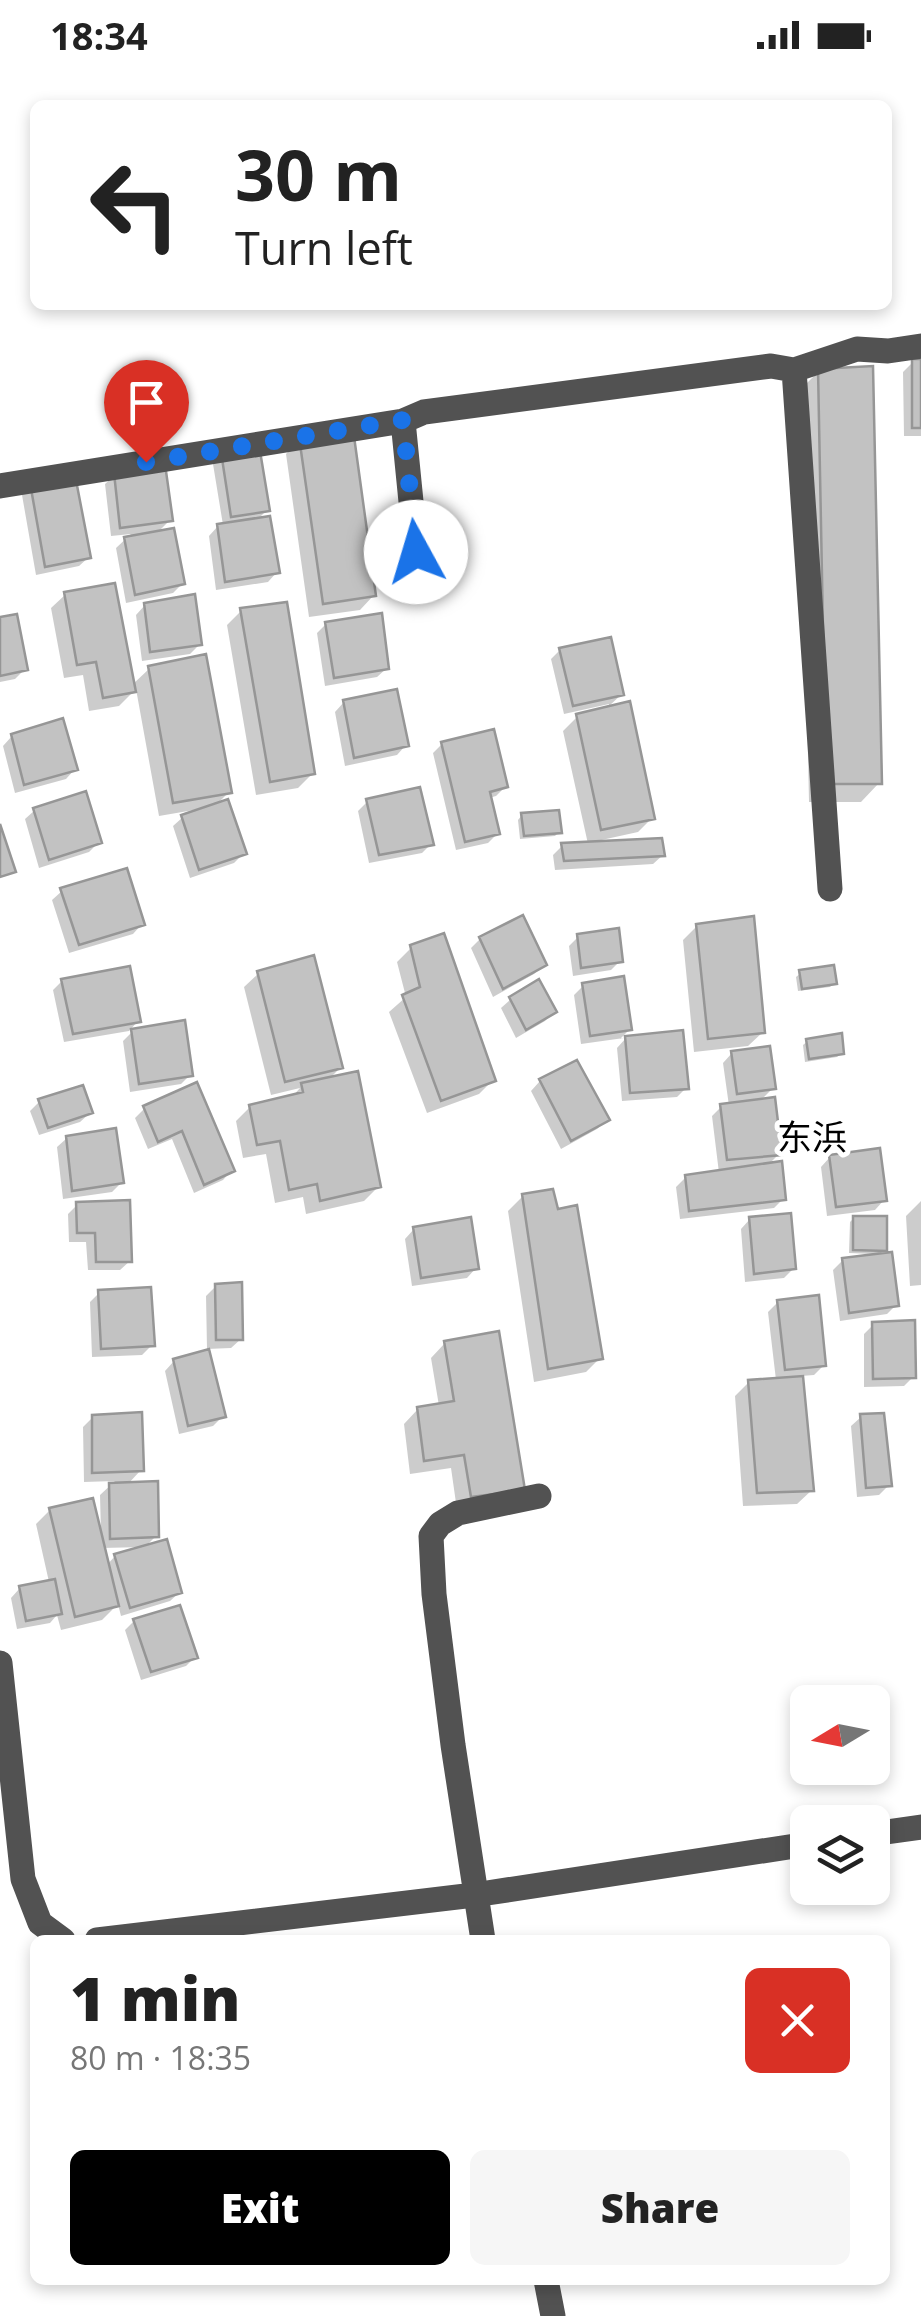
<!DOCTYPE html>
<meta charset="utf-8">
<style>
:root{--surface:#fff;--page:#f6f6f6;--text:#222;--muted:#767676;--accent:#000}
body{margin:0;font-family:"Open Sans","Noto Sans SC",sans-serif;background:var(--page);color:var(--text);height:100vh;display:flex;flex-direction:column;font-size:38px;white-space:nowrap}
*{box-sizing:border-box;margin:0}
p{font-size:32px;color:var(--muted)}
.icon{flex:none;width:55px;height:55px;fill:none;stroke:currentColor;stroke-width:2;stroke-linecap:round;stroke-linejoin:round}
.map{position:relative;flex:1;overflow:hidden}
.panel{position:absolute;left:30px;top:1865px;width:860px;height:350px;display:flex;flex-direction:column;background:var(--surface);border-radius:15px;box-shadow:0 5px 15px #0003}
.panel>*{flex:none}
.banner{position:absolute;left:30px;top:30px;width:862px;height:210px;border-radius:15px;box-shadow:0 5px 15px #0003;background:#fff;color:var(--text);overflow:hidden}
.needle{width:65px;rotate:260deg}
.tools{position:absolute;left:790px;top:1615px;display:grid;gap:20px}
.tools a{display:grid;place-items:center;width:100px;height:100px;border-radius:15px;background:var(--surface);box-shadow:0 5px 15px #0003;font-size:50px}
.pin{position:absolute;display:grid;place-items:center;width:85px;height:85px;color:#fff;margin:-102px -42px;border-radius:50% 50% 50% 0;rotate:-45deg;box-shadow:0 0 10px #0007}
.pin .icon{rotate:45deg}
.me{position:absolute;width:110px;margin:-55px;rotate:354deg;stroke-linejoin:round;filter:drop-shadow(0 0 8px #0008)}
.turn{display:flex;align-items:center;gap:35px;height:210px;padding:0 40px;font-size:45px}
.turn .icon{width:130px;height:130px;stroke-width:2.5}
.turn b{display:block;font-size:70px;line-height:85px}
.round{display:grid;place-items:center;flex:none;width:105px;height:105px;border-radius:15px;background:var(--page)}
.head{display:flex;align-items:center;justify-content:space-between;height:170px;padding:0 40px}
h1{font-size:60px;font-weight:800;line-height:75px}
.primary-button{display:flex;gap:20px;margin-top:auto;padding:20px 40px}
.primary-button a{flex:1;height:115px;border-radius:15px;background:var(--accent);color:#fff;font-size:40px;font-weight:800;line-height:115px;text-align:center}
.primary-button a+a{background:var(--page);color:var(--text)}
.status{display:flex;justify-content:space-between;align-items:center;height:70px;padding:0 50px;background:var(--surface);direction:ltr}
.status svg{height:28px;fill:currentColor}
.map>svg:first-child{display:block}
.shadow{fill:#0003}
.building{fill:#c2c2c2;stroke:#969696;stroke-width:2.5}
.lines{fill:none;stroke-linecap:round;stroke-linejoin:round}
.minor{stroke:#525252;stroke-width:25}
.route{stroke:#1a73e8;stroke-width:18;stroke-dasharray:0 32.4}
.labels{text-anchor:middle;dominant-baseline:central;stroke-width:10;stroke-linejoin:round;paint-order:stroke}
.quarter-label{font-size:35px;fill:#000;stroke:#fff}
</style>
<div class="status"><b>18:34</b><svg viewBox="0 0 49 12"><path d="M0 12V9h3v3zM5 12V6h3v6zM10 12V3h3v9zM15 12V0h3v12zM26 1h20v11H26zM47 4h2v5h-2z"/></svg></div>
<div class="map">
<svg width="921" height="2246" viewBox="0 0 921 2246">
<rect width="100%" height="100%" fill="#fff"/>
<path class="shadow" d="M913,292h8v74h-17l-1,-64z
M819,301l60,412 -18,19h-52l-9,-412z
M300,369l74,156 -14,15 -51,7 -23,-163z
M222,384l45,56 -10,10 20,52 -9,10 -52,8 -7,-54 9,-10 5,-1 -10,-61z
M115,405l55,45 -13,13 26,50 -10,10 -47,10 -10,-55 15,-14 -20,2 -6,-52z
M32,416l57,71 -10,9 -43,9 -14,-80z
M66,524l66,91 18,-17 79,124 -14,14 29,47 -10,10 -44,15 -17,-52 10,-9 12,-4 -1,-3 -35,6 -23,-127 -17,17 -30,5 -6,-36 -19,3 -13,-70z
M145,535l55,39 -10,10 -48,7 -6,-46z
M241,541l72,162 -15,15 -42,7 -29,-170z
M0,550l25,49 -10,10 -15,3z
M326,554l61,44 -10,9 -52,9 -8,-53z
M560,580l62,44 -13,12v-2l-45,10 -13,-55z
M344,632l62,43 -9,10 -52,11 -10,-54z
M577,647l75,101 -14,14 -41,9v3l66,11 -10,9 -98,6 -2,-15 9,-9 26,-2 -25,-113z
M12,666l63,33 -9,10 -51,14 -12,-47z
M442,674l64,42 -10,10 -7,2 9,35 -10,10 -32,7 -23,-97z
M367,732l64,42 -9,9 -53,10 -11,-52z
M35,740l64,32 -10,10 -50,16 -14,-49z
M522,745l37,17 -4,4 -35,3 -2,-19z
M62,821l80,33 -9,10 -64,19 -17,-53z
M697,856l66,106 -15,14 -54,6 -11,-112z
M578,867l42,24 -9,9 -38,6 -4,-30z
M480,869l64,26 -10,9 -41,23 -22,-49z
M412,877l81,133 -14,14 -52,19 -38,-101 17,-15 -9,-35z
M259,903l81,95 -12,12 51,106 -15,15 -58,13 -3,-17 -28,6 -9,-49 -23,4 -7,-37 14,-14 41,-9 9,-10 -29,7 -27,-108z
M801,903l33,10 -4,4 -32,4 -2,-14z
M62,911l76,40 -9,10 -65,11 -11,-52z
M583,916l46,44 -9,9 4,-1 -43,6 -7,-49z
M511,929l43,12 -9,10 -29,17 -15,-30z
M132,962l58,43 -9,9 -51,8 -7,-51z
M626,968l60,50 -9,9 -55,4 -5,-53z
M808,971l34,12 -5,4 -32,5 -2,-17z
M732,983l41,35 -13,13 19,53 -12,12 16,33 -9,9 -94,11 -4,-32 10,-10 33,-4 -7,-57 10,-10h7l-6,-43z
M576,994l31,56 -10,9 -36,20 -30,-58 9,-10z
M196,1016l36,84 -9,10 -29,13 -22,-54 -24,10 -13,-31 10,-10z
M40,1031l50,12 -10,9 -41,13 -9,-24z
M67,1068l54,45 -9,9 -49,7 -6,-52z
M830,1087l54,43 -9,10 -48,6 -6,-49z
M523,1126l77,162 -14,14 -52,10 -26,-171z
M921,1131v84l-11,1 -4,-70z
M77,1135l53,56 -10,9h-32l-2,-28h-17l-1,-28z
M854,1148l31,31 -7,7 18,49 -9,9 -47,7 -7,-51 10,-10 30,-3v-3l-24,-1 1,-31z
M750,1149l44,49 -10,10 -39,4 -4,-53z
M414,1159l62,39 -9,10 -55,8 -7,-47z
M216,1216l25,53 -10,9 -24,1 -1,-53z
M99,1223l53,52 -10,10 -50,2 -2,-55z
M778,1232l46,63 -10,10 -13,1 11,114 -15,14 -54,2 -8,-110 14,-14 27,-2 -8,-68z
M873,1255l40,52 -9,9 -40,1v-53z
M445,1273l77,146 -65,21 -6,-42 -41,6 -6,-50 14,-15 21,-3 -8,-48z
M174,1291l49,55 -10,10 -34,8 -14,-63z
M93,1347l48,53 -14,15 29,51 -11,11 -43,1 5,17 8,-9 65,36 -10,9 -49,15 -3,-12 -16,16 -41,10 -4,-15 -7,8 -33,6 -6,-31 9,-10 29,-6 -13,-58 14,-14 51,23 -1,-38 15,-14 -31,1 -1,-55z
M861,1347l28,68 -10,10 -22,2 -6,-71z
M134,1551l61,36 -9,9 -45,14 -16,-50z"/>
<path class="building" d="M912,289h9v69h-9z
M873,296l9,418h-56l-8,-415z
M353,359l23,167 -53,8 -24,-167z
M259,375l11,66 -39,6 -10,-65z
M165,394l8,57 -53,7 -6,-55z
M75,405l16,83 -46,9 -15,-84z
M270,446l10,57 -55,9 -8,-58z
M174,458l11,56 -50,11 -11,-58z
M115,513l21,109 -33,6 -7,-36 -19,3 -13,-73z
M195,524l7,51 -52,7 -6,-49z
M287,532l28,172 -45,8 -30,-174z
M382,543l7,56 -55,9 -9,-56z
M17,544l11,56 -28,6v-59z
M611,567l13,58 -51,11 -14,-58z
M206,584l26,139 -59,10 -25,-137z
M397,619l12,57 -55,12 -11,-58z
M630,631l25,118 -54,11 -25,-116z
M63,648l15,52 -54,15 -13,-51z
M494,659l14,58 -18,5 10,42 -35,8 -24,-100z
M420,717l14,58 -55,10 -13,-56z
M86,721l16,52 -53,17 -16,-52z
M228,729l19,55 -48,16 -18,-55z
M559,740l3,23 -38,3 -3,-23z
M0,754l16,48 -16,5z
M662,768l3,18 -101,5 -3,-18z
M127,798l18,57 -66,20 -19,-57z
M523,845l24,50 -44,24 -24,-52z
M754,846l11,117 -57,6 -12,-115z
M619,858l4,34 -42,6 -4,-34z
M444,863l52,148 -55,20 -39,-106 18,-8 -10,-42z
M314,885l29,113 -58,14 -28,-111z
M834,895l3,19 -35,5 -3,-19z
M130,896l11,56 -68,12 -12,-55z
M624,906l8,54 -42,6 -8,-53z
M539,909l18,33 -31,18 -17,-33z
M185,950l8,56 -54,8 -8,-55z
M683,960l6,59 -59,4 -5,-57z
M842,963l2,21 -35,5 -3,-20z
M770,976l6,43 -39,5 -6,-43z
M577,990l33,60 -39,21 -32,-62z
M358,1001l23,116 -61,14 -3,-17 -28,6 -9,-49 -23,4 -8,-40 54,-13 -2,-9z
M197,1012l38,89 -31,14 -22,-54 -24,11 -15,-36z
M83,1015l10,28 -45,15 -10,-29z
M775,1027l7,58 -55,5 -7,-56z
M116,1058l8,55 -52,8 -6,-55z
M880,1078l7,53 -51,6 -7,-52z
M782,1091l4,39 -97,11 -4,-36z
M553,1119l5,20 19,-4 26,154 -55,10 -26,-175z
M130,1130l2,62h-36l-1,-29h-18l-1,-31z
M791,1143l5,56 -42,5 -5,-57z
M853,1146h34v35l-34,-1z
M471,1147l8,52 -58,9 -8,-51z
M892,1182l7,54 -50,7 -7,-55z
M242,1212l1,58h-27l-1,-56z
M151,1217l4,59 -54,3 -3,-59z
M819,1225l7,71 -41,4 -8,-70z
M915,1250l1,58 -43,1 -1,-57z
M499,1261l26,159 -54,7 -7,-42 -40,6 -7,-54 37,-6 -10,-60z
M209,1279l17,68 -38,9 -15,-67z
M803,1306l11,115 -57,2 -9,-113z
M142,1342l2,59 -52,2v-58z
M884,1343l8,73 -26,2 -6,-74z
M158,1411l1,56 -49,2 -1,-56z
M93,1428l26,108 -44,11 -26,-109z
M167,1469l15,54 -52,15 -16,-54z
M55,1509l7,35 -36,7 -7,-35z
M180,1535l18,53 -47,14 -18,-53z"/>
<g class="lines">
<path class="minor" d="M794,300l36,519
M403,351l13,131
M0,416l403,-65 21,-9 347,-46 23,4 63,-21 31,2 33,-5
M0,1593l23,216 17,44 23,17
M872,1764l49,-7
M97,1870l377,-45 334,-51
M483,1870l-30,-195 -19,-151 -3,-58 9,-12 18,-11 81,-17
M546,2210l7,36"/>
</g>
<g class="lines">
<path class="route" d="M146,392l257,-42 13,132"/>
</g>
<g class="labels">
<g class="quarter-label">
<text x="812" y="1066">东浜</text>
</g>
</g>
</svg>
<div class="tools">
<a><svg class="needle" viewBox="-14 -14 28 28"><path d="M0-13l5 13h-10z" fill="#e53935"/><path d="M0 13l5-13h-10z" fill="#767676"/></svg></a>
<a><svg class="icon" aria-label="layers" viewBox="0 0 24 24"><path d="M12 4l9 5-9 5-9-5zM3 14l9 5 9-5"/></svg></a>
</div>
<div class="pin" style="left:146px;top:392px;background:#d93025"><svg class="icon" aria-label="arrive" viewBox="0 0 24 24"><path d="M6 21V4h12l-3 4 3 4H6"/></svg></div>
<svg class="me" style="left:416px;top:482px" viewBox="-20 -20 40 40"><circle r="19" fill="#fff"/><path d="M0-13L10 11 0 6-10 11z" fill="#1a73e8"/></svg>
<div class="banner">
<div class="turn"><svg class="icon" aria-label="left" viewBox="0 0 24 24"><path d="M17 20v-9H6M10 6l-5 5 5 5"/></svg><div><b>30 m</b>Turn left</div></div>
</div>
<section class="panel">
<div class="head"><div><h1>1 min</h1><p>80 m · 18:35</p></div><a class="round" style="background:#d93025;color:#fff"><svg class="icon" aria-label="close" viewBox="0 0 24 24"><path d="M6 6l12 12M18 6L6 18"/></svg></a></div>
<div class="primary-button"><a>Exit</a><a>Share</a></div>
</section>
</div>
